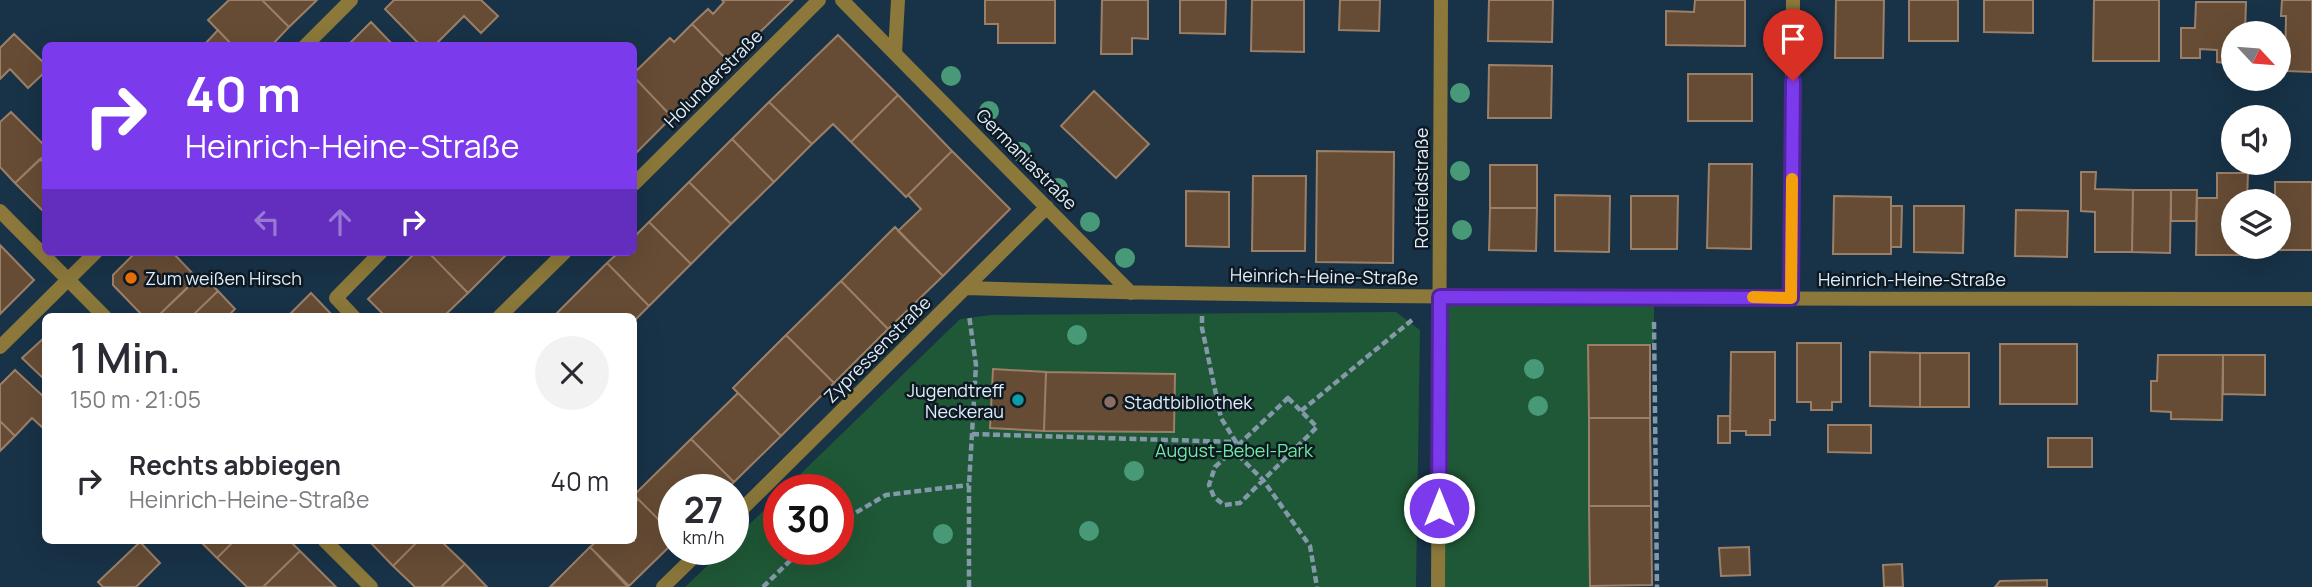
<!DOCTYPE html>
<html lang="de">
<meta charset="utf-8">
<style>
:root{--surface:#fff;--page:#f2f2f3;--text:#2b2b33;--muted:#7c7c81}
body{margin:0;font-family:Manrope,sans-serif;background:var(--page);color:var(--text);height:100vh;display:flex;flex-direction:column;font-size:26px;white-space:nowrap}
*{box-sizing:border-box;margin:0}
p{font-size:23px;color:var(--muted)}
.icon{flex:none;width:38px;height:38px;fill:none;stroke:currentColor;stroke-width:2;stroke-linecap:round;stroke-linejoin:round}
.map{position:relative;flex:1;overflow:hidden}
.details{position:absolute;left:42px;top:313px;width:595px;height:231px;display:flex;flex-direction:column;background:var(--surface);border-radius:10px;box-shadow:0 7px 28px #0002}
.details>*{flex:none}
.guide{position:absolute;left:42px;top:42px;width:595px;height:214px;border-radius:10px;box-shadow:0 7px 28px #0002;background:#7c3aed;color:#fff;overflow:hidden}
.needle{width:46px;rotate:116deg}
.buttons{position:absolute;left:2221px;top:21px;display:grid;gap:14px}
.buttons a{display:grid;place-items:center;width:70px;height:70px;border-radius:50%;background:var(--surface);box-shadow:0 7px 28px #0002;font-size:35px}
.speed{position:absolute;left:658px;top:474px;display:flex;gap:14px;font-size:35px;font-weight:700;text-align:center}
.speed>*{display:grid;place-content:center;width:91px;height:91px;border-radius:50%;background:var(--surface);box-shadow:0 7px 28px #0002;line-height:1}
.speed small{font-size:18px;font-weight:400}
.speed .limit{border:10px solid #d22;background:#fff;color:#111}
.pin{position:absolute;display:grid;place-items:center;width:60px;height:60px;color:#fff;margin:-72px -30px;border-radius:50% 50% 50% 0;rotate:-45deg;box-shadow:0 0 7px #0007}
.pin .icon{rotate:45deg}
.me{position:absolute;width:77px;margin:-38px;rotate:0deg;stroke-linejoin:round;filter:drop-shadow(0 0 5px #0008)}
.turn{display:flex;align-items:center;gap:24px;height:147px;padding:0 28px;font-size:32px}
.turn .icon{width:91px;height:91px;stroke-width:2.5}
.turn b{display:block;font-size:49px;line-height:60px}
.lanes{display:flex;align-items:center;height:66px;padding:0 28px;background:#0003;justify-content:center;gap:35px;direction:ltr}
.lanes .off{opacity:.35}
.round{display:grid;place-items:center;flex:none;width:74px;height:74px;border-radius:37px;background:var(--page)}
.summary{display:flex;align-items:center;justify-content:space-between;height:119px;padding:0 28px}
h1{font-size:42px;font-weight:600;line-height:52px}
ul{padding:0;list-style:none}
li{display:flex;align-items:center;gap:21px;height:98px;padding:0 28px}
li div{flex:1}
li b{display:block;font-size:26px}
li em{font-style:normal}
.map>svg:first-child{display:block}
.green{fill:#1f5836}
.building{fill:#664c35;stroke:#9c7f67;stroke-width:2}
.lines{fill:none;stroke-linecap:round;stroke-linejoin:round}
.path{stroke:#8398a9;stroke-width:4.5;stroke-dasharray:7 3.5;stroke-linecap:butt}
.lane{stroke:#8b783a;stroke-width:14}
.street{stroke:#8b783a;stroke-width:14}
.tree{fill:#479978}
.route-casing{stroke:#51269a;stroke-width:18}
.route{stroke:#7c3aed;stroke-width:12}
.slow{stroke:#f59e0b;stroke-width:12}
.food-dot{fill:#e8710a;stroke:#0e1922;stroke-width:2.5}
.culture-dot{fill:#0f9aa8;stroke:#0e1922;stroke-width:2.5}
.education-dot{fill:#8d6e63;stroke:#0e1922;stroke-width:2.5}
.labels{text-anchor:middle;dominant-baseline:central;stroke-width:5;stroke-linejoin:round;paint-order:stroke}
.street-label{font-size:18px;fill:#e0effd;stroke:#0e1922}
.poi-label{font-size:18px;fill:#e0effd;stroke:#0e1922;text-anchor:start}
.park-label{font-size:18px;fill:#6eeda0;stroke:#0e1922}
</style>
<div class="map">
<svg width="2312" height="587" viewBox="0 0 2312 587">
<rect width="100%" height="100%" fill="#183247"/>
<path class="green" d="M1440,297h214v47l-66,1 2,242h-152z
M1396,312l24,18 -4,257h-731l39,-37h9v-10l46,-44v54h59v-60h-54l176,-171 31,-4z"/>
<path class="building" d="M229,0h33l27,27 -18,19h-38l-25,-26z
M262,0h55l-28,27z
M394,0h87l17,16 -17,17 -17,-17 -30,30h-13l-36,-37z
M722,0h71l-64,62 -37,-38 16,-15 5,5 11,-12z
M985,0h70v43h-57v-19h-13z
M1102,0h46v39l-16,-1v16h-31z
M1180,0h46l-1,34 -45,-1z
M1252,0h52v52l-53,-1z
M1340,0h40l-1,31 -40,-1z
M1489,0h64l-1,42 -64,-1z
M1695,0h50v46l-79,-1v-34l28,1z
M1836,0h48l-1,58h-48z
M1909,0h49v41h-49z
M1984,0h49v33l-49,-1z
M2094,0h65v61h-66z
M2282,0h30v72l-27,-1 1,-55h-5z
M2196,2h50l-1,31h-12v26l-8,4 -8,-1v-12l-17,-1v9h-19v-30h14z
M371,22l23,24h-47z
M692,24l37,38 -57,55 -38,-40v-4l36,-35 4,4z
M218,30l15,16h-30z
M14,34l32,31v6l-18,17 -18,-19 -10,10v-31z
M838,35l60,60 -47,47 -18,-18 -21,20 -43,-42z
M1489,65l63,1 -1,52h-63z
M1688,74h64v47h-64z
M634,77l38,40 -38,38z
M1094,91l55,53 -33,34 -55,-52z
M898,95l54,56 -46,46 -55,-55z
M769,102l43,42 -38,38 -42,-43z
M11,112l35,35v7l-31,29 -15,-16v-45z
M732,139l42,43 -43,42 -42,-42z
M952,151l58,58 -67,67 -45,-45 23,-22 -13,-14z
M1317,151l77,1 -1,111 -77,-1z
M40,159l6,6v49l-31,-31z
M1709,164h43l-1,85 -44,-1z
M1490,165h47v43h-47z
M2081,172h15l-1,17 38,1 -1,62h-37v-40l-14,-1z
M2217,173h31l-1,28h-14v46h14v8h-51l1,-57h20z
M1253,176h53l-1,75h-53z
M689,182l42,42 -40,40 -42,-42z
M2275,182h37v68h-38v-3h4v-46h-3z
M2133,190h38l-1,63 -38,-1z
M2171,190h26l-1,31h-25z
M1186,191l43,1v55l-43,-1z
M1555,195l55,1 -1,56 -54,-1z
M1631,196h47l-1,53h-46z
M1834,196l57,1v57h-58z
M1891,206h11l-1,41h-10z
M1914,206h50l-1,47 -49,-1z
M1490,208h47l-1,43 -47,-1z
M2016,210l52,1 -1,46 -52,-1z
M649,222l42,42 -42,42 -42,-43 12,-11h15v-15z
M895,227l48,49 -55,53 -47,-48z
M0,245l34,35 -34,34z
M136,252h36l25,26 -40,39h-13l-31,-32v-10z
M416,252h12l40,41 -25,24h-57l-18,-18z
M428,252h81l-41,41z
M607,263l42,43 -15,15v-4h-81z
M202,274l16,17 -27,26h-34z
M841,281l47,48 -54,54 -48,-48z
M218,291l17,18 -8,8h-36z
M311,293l23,24h-47z
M786,335l48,48 -53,53 -48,-48z
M46,336v45l-24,-23z
M1797,343h44v59h-9v8h-21v-8h-14z
M2000,344h77v60h-77z
M1588,345h62v73h-61z
M1731,352h44v68h-5v15h-24v-4h-16z
M1870,352l50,1v54l-50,-1z
M1920,353h49v54h-49z
M2158,355h65l-1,65 -51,-1v-7l-20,-1v-30h6z
M2223,355h42v40l-42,-1z
M993,369l53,3 -2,59 -54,-3z
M15,370l31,29v26l-3,3 -11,-10 -17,18 -15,-15v-36z
M1046,372l129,2 -1,58 -130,-1z
M738,393l43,43 -47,46 -43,-43z
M1718,416h12v27h-12z
M1589,418h61l1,88h-62z
M0,421l15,15 -15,15z
M1828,425h43v28l-43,-1z
M2048,438h44v29h-44z
M691,439l43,43 -8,8h-52v45l-40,-40z
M638,499l36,36v7l-45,44 -39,-39 7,-6h37v-37z
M1589,506h62l1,79 -62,1z
M200,541h34l-17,17z
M234,541h56l10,10 -37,36h-16l-30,-29z
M369,541h49l-25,25z
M418,541h23l24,23 -24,23h-26l-22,-21z
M140,542l20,21 -24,24h-33l-5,-5z
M590,547l38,40h-78z
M1749,547l1,28 -29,1 -2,-28z
M300,551l36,36h-73z
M465,564l22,23h-46z
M1902,564l1,23h-19l-1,-22z
M2047,580v7h-52l5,-6z"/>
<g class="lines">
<path class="path" d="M1202,316v12l19,90 15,24 -2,9 29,29 47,66 7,41
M1654,322l3,265
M1288,398l29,29 -77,76 -16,2 -10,-8 -5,-12 6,-18z
M1301,411l111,-91
M972,434l264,8
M838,523l48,-28 83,-10
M763,587l38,-37
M969,587v-102l7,-120 -7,-50"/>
<path class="lane" d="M354,317l-18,-19 45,-46"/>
<path class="street" d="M842,0l289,293
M305,46l46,-46
M895,53l3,-53
M634,184l185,-184
M0,211l105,106
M965,288c449,13 898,10 1347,11
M1791,297l2,-297
M499,317l66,-65
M0,347l96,-95
M733,518l314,-311
M325,541l46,46
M663,587l38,-37
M1438,587l3,-587"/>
</g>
<g class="tree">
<circle cx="951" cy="76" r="10"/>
<circle cx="1460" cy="93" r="10"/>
<circle cx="989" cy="111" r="10"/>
<circle cx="1021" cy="152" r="10"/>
<circle cx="1460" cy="171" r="10"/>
<circle cx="1058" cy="188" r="10"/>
<circle cx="1090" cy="222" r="10"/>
<circle cx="1462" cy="230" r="10"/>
<circle cx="1125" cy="258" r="10"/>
<circle cx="1077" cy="335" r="10"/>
<circle cx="1534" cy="369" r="10"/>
<circle cx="1538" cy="406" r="10"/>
<circle cx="1134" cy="471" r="10"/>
<circle cx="1089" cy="531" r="10"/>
<circle cx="943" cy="534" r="10"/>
</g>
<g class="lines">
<defs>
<path id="route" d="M1439,508l1,-211 351,1 2,-217"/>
</defs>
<use href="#route" class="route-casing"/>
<use href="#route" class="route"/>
<path class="slow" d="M1753,297l38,1 1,-119"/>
</g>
<circle class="food-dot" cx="131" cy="278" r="7"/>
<circle class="culture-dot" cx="1018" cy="400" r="7"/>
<circle class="education-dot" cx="1110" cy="402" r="7"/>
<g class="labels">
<g class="street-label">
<text transform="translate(713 78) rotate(-45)">Holunderstraße</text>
<text transform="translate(1027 159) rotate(45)">Germaniastraße</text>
<text transform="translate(1421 188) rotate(-90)">Rottfeldstraße</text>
<text transform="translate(1324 276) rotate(1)">Heinrich-Heine-Straße</text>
<text x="1912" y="279">Heinrich-Heine-Straße</text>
<text transform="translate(877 349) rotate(-45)">Zypressenstraße</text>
</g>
<g class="poi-label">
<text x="145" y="278">Zum weißen Hirsch</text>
<text x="1004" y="390" text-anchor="end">Jugendtreff<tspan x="1004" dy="21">Neckerau</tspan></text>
<text x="1124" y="402">Stadtbibliothek</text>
</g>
<g class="park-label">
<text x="1234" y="450">August-Bebel-Park</text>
</g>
</g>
</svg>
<div class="buttons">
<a><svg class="needle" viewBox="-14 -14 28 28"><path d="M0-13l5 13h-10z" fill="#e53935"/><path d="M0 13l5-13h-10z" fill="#7c7c81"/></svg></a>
<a><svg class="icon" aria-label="sound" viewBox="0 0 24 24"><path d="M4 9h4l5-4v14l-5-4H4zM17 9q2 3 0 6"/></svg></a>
<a><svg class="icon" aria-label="layers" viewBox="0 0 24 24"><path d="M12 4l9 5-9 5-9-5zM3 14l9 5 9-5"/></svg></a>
</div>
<div class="speed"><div>27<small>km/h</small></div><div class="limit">30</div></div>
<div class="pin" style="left:1793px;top:81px;background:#d93025"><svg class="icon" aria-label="arrive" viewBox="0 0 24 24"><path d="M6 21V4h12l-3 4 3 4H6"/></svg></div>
<svg class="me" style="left:1439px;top:508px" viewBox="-20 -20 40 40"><circle r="17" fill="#7c3aed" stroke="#fff" stroke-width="3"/><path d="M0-11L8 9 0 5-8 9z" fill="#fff"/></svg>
<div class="guide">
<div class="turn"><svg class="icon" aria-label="right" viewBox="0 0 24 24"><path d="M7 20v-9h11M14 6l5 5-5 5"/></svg><div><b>40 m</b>Heinrich-Heine-Straße</div></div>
<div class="lanes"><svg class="icon off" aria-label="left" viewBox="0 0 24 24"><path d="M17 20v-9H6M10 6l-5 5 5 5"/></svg><svg class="icon off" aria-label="ahead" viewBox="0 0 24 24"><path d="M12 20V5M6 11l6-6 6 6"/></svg><svg class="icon" aria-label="right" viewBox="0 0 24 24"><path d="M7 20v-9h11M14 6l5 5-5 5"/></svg></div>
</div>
<section class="details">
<div class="summary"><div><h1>1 Min.</h1><p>150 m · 21:05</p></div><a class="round"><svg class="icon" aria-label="close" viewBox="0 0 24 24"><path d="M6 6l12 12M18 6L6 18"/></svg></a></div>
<ul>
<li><svg class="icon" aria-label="right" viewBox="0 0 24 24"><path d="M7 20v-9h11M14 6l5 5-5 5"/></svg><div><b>Rechts abbiegen</b><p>Heinrich-Heine-Straße</p></div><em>40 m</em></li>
</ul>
</section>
</div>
